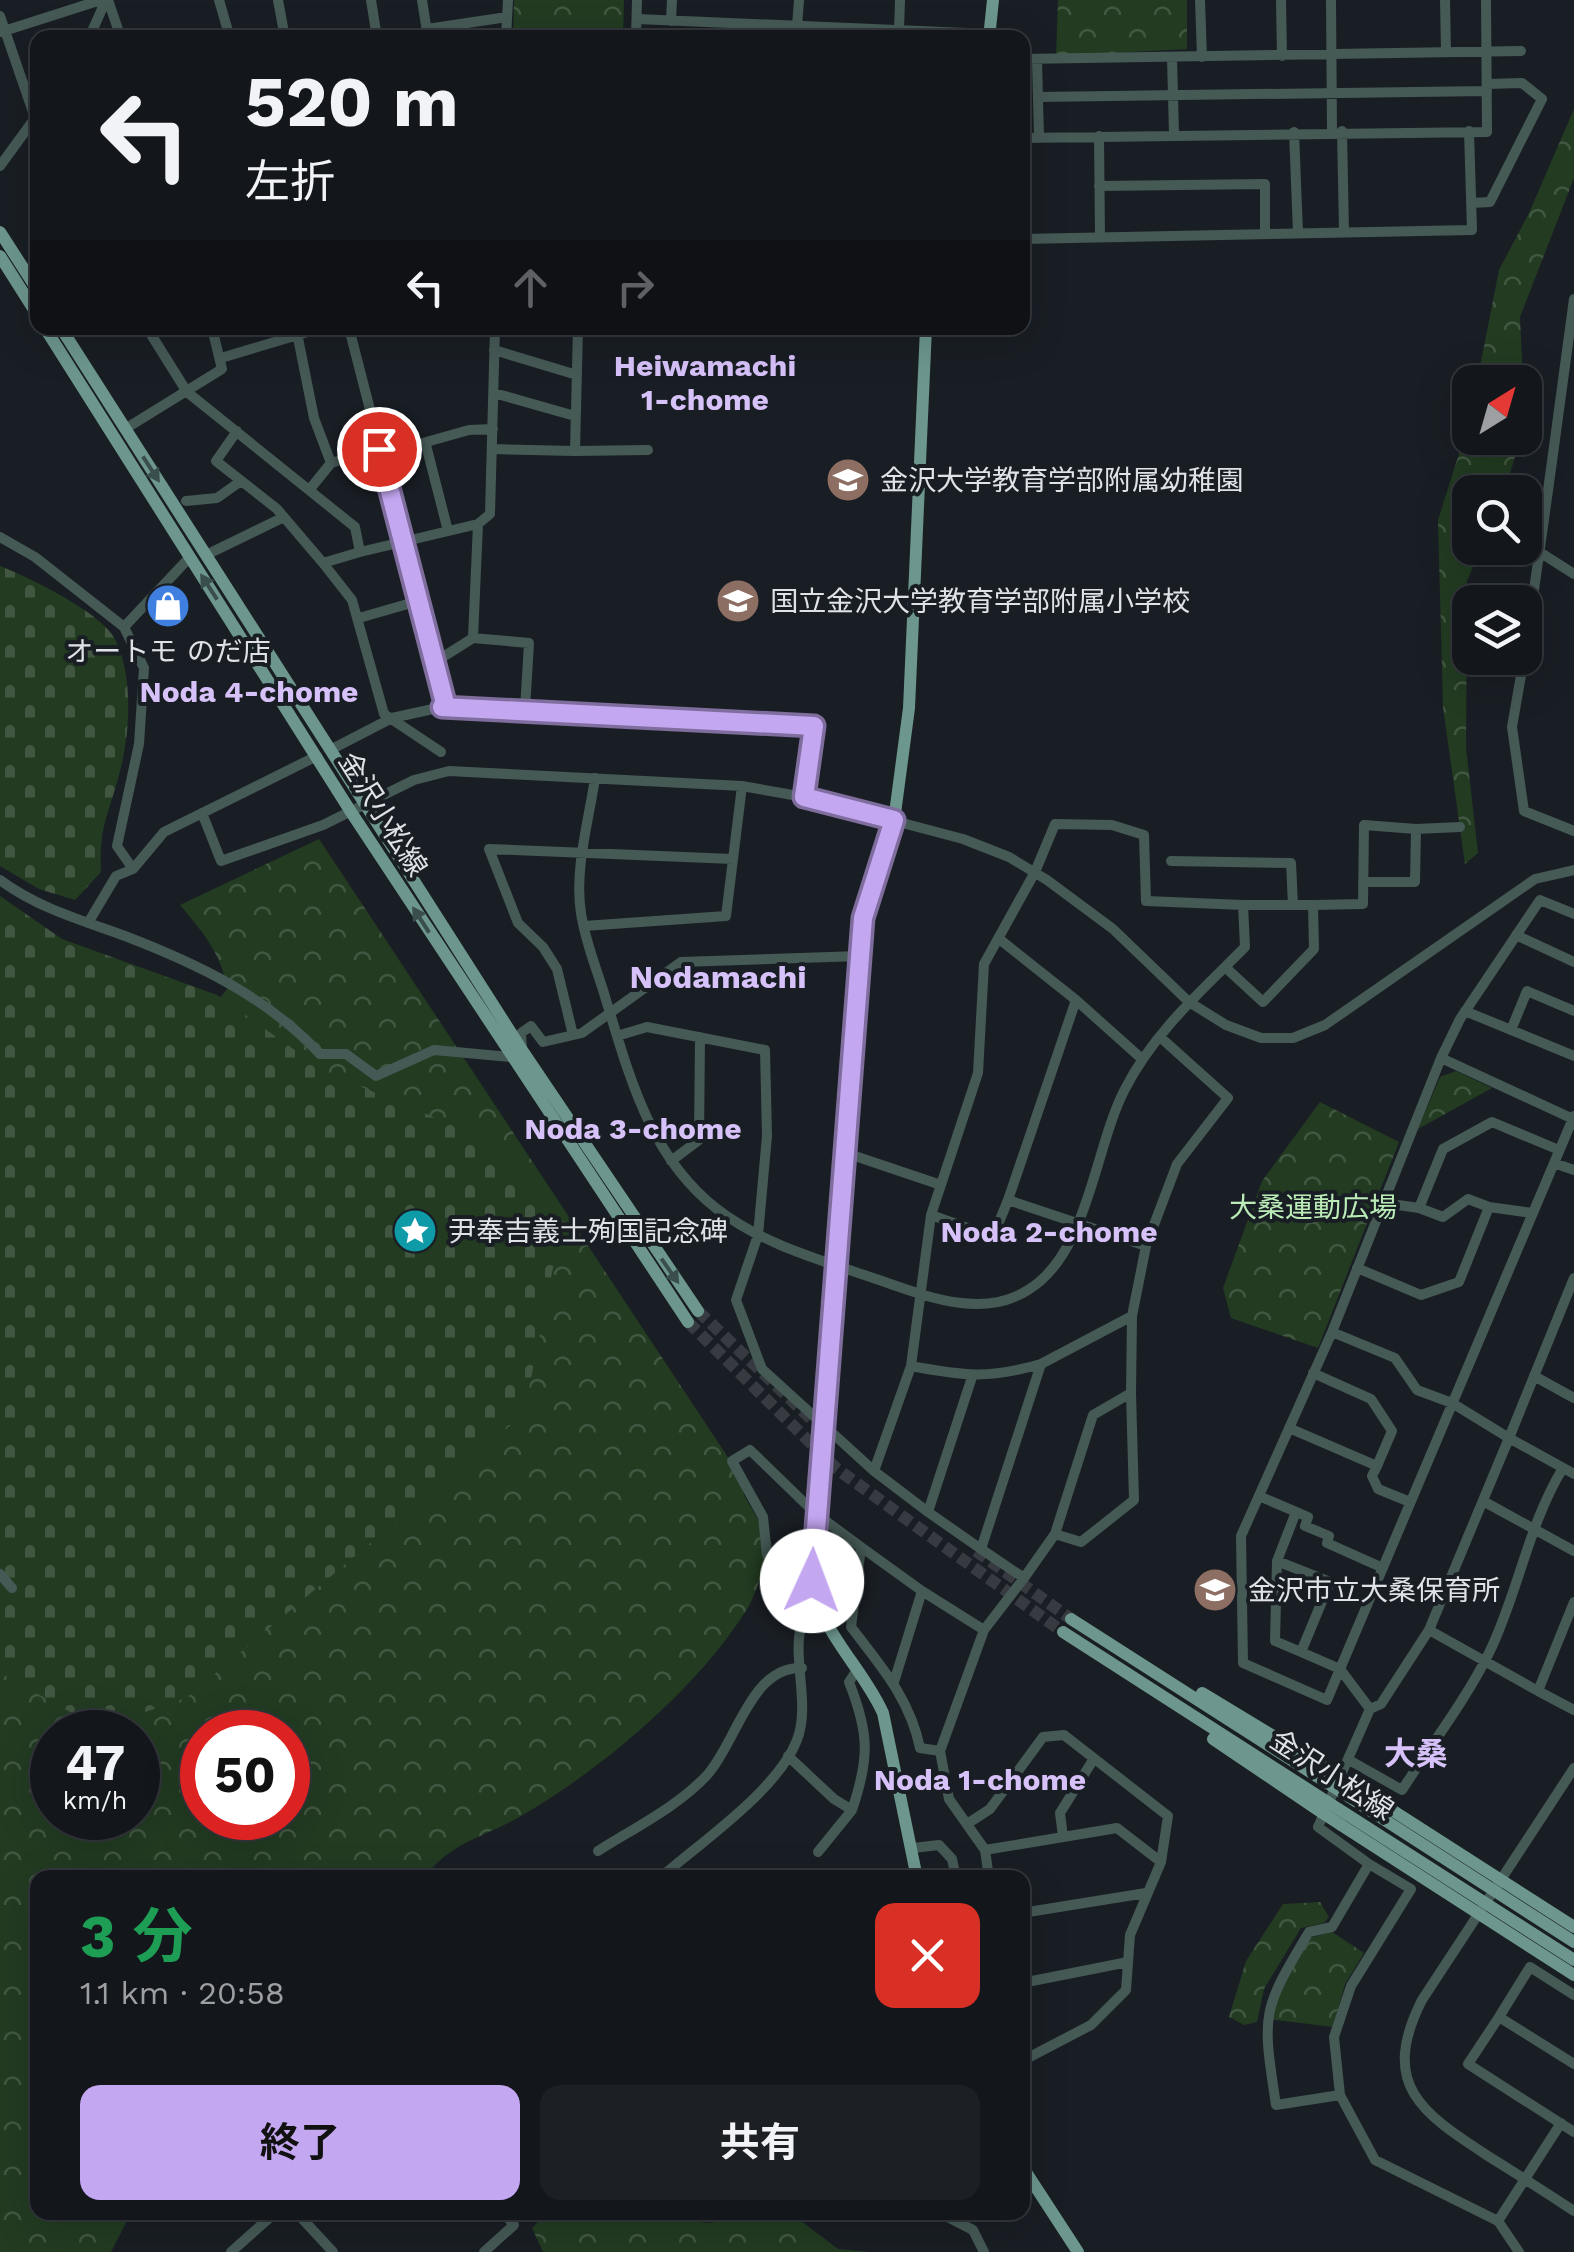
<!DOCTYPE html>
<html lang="ja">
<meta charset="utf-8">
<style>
:root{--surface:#13161b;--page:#1c1f24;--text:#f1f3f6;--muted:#9d9fa3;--line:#32353a;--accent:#c4a7f1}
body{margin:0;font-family:"Work Sans","Noto Sans JP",sans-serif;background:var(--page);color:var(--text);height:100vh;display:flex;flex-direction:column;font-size:38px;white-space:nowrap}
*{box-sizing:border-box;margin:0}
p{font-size:32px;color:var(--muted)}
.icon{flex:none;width:55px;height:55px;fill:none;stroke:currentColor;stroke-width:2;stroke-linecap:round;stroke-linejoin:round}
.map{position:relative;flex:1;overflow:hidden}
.side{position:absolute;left:30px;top:1870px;width:1000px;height:350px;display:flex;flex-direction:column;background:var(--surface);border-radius:20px;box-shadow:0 10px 40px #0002,0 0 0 2px var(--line)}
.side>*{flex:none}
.hud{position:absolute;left:30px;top:30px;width:1000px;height:305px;border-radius:20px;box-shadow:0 10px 40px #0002,0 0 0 2px var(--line);background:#13161b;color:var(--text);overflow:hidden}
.needle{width:65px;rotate:37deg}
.fabs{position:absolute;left:1452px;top:365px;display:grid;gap:20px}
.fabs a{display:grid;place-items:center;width:90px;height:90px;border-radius:20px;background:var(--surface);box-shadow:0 10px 40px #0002,0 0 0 2px var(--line);font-size:50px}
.speed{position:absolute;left:30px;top:1710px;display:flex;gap:20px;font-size:50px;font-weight:700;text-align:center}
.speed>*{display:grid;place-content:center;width:130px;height:130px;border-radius:50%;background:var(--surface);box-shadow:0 10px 40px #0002,0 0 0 2px var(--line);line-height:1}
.speed small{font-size:25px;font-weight:400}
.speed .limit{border:15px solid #d22;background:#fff;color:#111}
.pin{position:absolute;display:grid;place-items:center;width:85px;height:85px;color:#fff;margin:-42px;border:5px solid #fff;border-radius:50%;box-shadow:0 2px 10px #0007}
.me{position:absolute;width:110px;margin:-55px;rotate:2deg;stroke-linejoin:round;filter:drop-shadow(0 0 8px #0008)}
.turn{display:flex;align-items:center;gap:35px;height:210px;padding:0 50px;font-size:45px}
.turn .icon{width:130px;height:130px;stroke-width:2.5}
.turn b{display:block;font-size:70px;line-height:85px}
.lanes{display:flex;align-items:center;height:95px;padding:0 50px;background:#0003;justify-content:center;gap:50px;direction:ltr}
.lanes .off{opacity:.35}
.round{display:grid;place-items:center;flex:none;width:105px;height:105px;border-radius:20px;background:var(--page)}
.head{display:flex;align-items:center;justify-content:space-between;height:170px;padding:0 50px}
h1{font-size:60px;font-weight:700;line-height:75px;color:#1e9e55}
.action{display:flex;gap:20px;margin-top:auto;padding:20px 50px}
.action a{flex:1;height:115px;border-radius:20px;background:var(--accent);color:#111;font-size:40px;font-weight:700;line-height:115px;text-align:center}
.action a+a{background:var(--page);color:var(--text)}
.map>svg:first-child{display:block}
.forest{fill:url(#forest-crowns);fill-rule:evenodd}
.cemetery{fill:url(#cemetery-stones)}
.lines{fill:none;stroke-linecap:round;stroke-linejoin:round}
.major-tunnel{stroke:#373b41;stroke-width:12;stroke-dasharray:12 6;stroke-linecap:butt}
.minor{stroke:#455955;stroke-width:10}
.major{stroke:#6c968e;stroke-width:12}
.major-bridge{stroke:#6c968e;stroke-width:12}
.oneway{fill:#3a4e4e}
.route-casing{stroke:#7f6d9d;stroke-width:25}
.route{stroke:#c4a7f1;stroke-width:18}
.labels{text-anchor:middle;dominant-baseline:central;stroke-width:8;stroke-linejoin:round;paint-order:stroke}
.poi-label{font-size:28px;fill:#dfe2e6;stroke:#191e24;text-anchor:start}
.street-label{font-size:28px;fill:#dfe2e6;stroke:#191e24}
.park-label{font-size:28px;fill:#bbecb8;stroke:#191e24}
.neighbourhood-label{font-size:30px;font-weight:bold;fill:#d6c1f9;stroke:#191e24}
.quarter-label{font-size:32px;font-weight:bold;fill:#d6c1f9;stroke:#191e24}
</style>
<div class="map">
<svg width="1574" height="2252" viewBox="0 0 1574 2252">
<defs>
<pattern id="forest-crowns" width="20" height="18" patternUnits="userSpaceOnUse" patternTransform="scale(2.5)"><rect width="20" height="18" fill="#223b21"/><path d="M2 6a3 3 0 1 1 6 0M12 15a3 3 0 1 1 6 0" fill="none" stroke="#425741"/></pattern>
<pattern id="cemetery-stones" width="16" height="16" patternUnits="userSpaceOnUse" patternTransform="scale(2.5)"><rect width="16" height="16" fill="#223b21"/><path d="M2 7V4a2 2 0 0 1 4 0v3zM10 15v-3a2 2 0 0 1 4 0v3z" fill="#425741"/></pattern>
</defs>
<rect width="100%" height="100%" fill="#191e24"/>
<path class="forest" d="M514,0h110l-1,37h-110z
M1058,0h129v49l-131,7z
M1574,109v69l-54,139 3,65h-46l22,-112 30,-57z
M1470,419v19h51l-17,54h-34v56h11l-14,33 -1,167 12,105 -13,11 -22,-157 -5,-187z
M319,839l420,635 5,21 28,49c-8,21 -14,46 -25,65 -49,79 -146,161 -226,207 -34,20 -72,27 -96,61l-387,1v334l93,1 -20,39h-111v-1323l209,83 18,-23c-5,-35 -25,-58 -47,-84zM52,1732h86v86h-86zM202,1732h86v86h-86z
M1456,1071l36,17 -74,41 22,-52z
M1320,1102l79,40 -81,206 -87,-30 -8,-30 39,-107z
M1320,1902l9,15 -5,6 -23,5 -37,61 -7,33 -13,3 -15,-8 17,-56 37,-57z
M1332,1932l32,21 -19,31 -12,43 -66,-8 38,-80z
M547,2213h61l101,10 47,-7 45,5 37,28 31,3h-326l-11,-24z"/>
<path class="cemetery" d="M0,566c28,11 101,46 115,73 19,38 15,96 4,136 -11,41 -20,52 -18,97l-26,28 -36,-11 -39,-23z
M0,896l62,43 155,56 109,77 160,67 77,78 -39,197 -338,284 -87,30 -99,-55z"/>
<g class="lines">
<path class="major-tunnel" d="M698,1311l132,126
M688,1322l149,147 226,163
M976,1551l95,68"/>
<path class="minor" d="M108,0l13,38
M219,0l11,38
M278,0l7,38
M371,0l6,38
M422,0l6,38
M1200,0l2,57
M1281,0l1,56
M1331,0l1,132
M1445,0l1,51
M0,16l35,102 -35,48
M637,19l353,15
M671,21l1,-21
M797,26l2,-26
M427,29l80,-12
M899,30l1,-30
M1,32l100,-32
M89,38l17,-38
M506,38l2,-38
M636,38l1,-38
M1172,58l2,76
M1022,59l499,-8
M1037,60l2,78
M1038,97l449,-6
M37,117l1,22
M1342,131l2,101
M1294,132l4,101
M1099,136l1,101
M1022,138l465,-6 -1,-132
M1099,186l166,-2v50
M1471,203l19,-1 52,-103 -20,-16 -35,1
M1022,239l450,-9 -3,-99
M147,328l40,64 168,135 5,25 118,-28 12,-10 5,-186
M296,328l18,90 17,45
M349,328l86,334 38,-24 5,-114
M578,328l-3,123 73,-1
M494,350l83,25
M221,358l100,-30
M494,393l81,23
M125,429l97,-60 -10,-41
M237,431l-21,30 61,48 46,54
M426,445l22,86
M492,449l83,2
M380,455l89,-25 24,-1
M310,489l21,-26 48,-14
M186,501l31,-3 24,-17
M0,537l35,20 89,70 20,41 -5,76 -22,102 16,23
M360,552l-37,11 29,37 32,114 57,38
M1541,553l33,21
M206,555l78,-38
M359,618l59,-17
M124,627l66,-70
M1525,650c18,-117 33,-234 49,-351
M1524,658l-12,69 12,84 50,20
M442,707l83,2 4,-66 -56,-5
M525,709l289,17 -10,71
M330,750l62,-32 50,-11 -7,-45
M595,778c-6,42 -21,92 -14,135 4,29 17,59 25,87 24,78 44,157 111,209 47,36 104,51 159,70 47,16 105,41 152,11 61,-37 66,-142 97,-201 24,-47 62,-85 100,-122l38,35 51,-53 -1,-44 50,-1 1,-79 52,4 -1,53h-52
M202,813l19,48 102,-36 91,-45 35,-9 293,15 62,11 159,42 46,18 38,23 66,49 76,73 37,23 35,13h32l32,-13 210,-146 39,-9
M1416,829l44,-2
M1171,861l120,2 2,42
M0,880c38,28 81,40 125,56 73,28 142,61 195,118h26l30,22 58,-26 77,7 11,-7 -1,-17 10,-7 12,16 39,-9 99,-71 179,-6
M88,923l28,-47 17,-7 31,-37 153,-76
M584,926l142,-10 16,-130
M1516,935l58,27
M998,938l78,62 -68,200
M1225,967l20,-20 -2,-42h70
M1076,1000l66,59
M1465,1011l109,45
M1511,1030l16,-39 47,20
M573,1035l-16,-66 -14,-22 -25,-24 -29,-74 244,10
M617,1036l30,-9 118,23 2,86 -9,99 -22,65 26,69 112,102
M1441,1058l132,61
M1574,1116l-234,553 30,40 11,-5 48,-74 80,-192 65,36
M843,1152l98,33
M671,1161l28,-21 1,-103
M1554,1163l20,7
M1384,1203l35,5 24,-59 49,-27 67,28
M1419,1208l24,9 25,-18 21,8
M931,1215l62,22 15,-37 138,46 -14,70 -91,48
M1146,1246l31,-82 51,-66 -68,-61
M1357,1268l64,27 38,-13 30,-75 43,6
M1332,1332l63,26 22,32 35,13 57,35 65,-160
M911,1366l-37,105 54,41 44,-135
M1313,1373l58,26 21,32 -15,35
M1534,1376l40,22
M1131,1393l3,107 -53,42 -26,-8 38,-119 38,-22 1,-77
M1289,1428l88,38 -5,10 6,13 32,13
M1259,1496l49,21 -3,9 24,10 -2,7 56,25
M1483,1501l91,50
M928,1512l53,37
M1296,1512l-19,49 53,21 -29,70 39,17 -13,31 -84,-37 -2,-127 91,-204 109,-274 19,-39 80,-119 34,14
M861,1547l61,44 -28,91
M813,1561l-46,-6 -4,-38 -31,-56 18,-11 65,63 46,34 -10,80c30,39 59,72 69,121l20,3 9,48 36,51 4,28
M1277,1561l-2,80 26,11
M0,1574l12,14
M1024,1578l31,-44
M922,1591l62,39 -44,121
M984,1630l40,-52 -43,-29 60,-185c-52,15 -77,12 -130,2l20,-151 47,-142 6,-109 51,-92 20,-48 57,1 32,10 2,66 97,4
M1429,1630l109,61 36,-89
M1538,1691l36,19
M788,1756l46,43 18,11 -34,42
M1349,1760l53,30c29,-45 63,-89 87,-137 29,-59 39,-128 74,-185
M1574,1768l-152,232c-43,85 0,113 66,156 29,18 57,36 86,55
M852,1810c18,-53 17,-77 -3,-128l8,-12
M967,1824l23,-15 53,-72 21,-2 104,81 -7,46 -31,73 -4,55 -35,35 -69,36
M1063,1837l-3,-24 33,-53
M913,1848l26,-3 13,14 4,19
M985,1850l132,-22 44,34
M598,1851c36,-23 81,-45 110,-77 29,-33 43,-108 94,-106
M1369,1864l-51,-37 52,-118
M660,1878c41,-36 118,-88 137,-138 14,-36 -6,-84 5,-117 2,-6 10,-14 14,-19
M1022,1913l124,-20
M1022,1983l106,-21
M1574,1995l-44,-28 -31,50 75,47
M1499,2017l-31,47 106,68
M1340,2095l-64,10c-14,-92 -15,-93 33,-173l23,-5 37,-63 42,25 -60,97 -17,51 6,58 35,65 123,61
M296,2212l37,40
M938,2212l35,18 11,22
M231,2252l45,-40
M484,2252l30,-27 -11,-13
M1519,2252l-21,-31 63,-98"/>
<path class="major" d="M989,38l4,-38
M0,232l38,59
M0,256l38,60
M45,328l306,484 337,510
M61,328l461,722 176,261
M1071,1619l261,167
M1063,1632l263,169
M1202,1693l134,81
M1213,1739l108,73
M1356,1787l218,140
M1341,1825l233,150
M917,1878l-34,-165c-22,-48 -61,-78 -71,-132l51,-662 31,-98 15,-113 17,-380
M1022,2166l56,86"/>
<path class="major-bridge" d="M1336,1774l20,13
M1332,1786l242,156
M1326,1801l248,159
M1321,1812l20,13"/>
</g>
<defs><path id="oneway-solid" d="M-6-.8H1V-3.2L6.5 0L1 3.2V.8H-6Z" transform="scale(2.5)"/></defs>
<g class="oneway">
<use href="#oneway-solid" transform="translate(151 469) rotate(57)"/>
<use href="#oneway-solid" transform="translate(209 587) rotate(-123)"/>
<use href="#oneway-solid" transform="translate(421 920) rotate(-123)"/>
<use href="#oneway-solid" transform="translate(670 1271) rotate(55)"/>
</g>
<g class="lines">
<defs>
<path id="route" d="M379,449l66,254 -3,4 372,19 -10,71 90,23 -31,98 -51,663"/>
</defs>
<use href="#route" class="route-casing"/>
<use href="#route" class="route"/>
</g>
<defs>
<symbol id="school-disc" viewBox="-11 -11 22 22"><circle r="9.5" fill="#8d6e63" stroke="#191e24"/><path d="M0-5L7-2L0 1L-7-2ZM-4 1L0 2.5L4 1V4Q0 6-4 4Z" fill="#fff"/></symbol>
<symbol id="shop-disc" viewBox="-11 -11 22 22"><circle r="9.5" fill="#3f7fe0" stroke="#191e24"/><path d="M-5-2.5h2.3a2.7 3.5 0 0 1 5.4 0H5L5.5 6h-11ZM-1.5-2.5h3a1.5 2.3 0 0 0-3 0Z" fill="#fff"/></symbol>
<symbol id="sight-disc" viewBox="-11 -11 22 22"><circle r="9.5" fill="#0f9aa8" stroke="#191e24"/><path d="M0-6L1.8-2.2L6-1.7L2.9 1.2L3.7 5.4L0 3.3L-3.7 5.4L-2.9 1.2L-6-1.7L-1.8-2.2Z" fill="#fff"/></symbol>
</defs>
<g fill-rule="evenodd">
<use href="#school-disc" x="823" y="455" width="50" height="50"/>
<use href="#school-disc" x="713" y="576" width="50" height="50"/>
<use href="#shop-disc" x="143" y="581" width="50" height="50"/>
<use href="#sight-disc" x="390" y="1206" width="50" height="50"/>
<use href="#school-disc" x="1190" y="1565" width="50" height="50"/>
</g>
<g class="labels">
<g class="poi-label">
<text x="880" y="480">金沢大学教育学部附属幼稚園</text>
<text x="770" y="601">国立金沢大学教育学部附属小学校</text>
<text x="168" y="651" text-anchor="middle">オートモ のだ店</text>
<text x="448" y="1231">尹奉吉義士殉国記念碑</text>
<text x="1248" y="1590">金沢市立大桑保育所</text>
</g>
<g class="street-label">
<text transform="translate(383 814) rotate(58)">金沢小松線</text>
<text transform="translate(1332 1775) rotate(33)">金沢小松線</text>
</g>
<g class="park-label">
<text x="1313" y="1207">大桑運動広場</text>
</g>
<g class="neighbourhood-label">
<text x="705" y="365">Heiwamachi<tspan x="705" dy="34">1-chome</tspan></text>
<text x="249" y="691">Noda 4-chome</text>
<text x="633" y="1128">Noda 3-chome</text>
<text x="1049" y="1231">Noda 2-chome</text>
<text x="980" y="1779">Noda 1-chome</text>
</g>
<g class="quarter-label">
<text x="718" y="977">Nodamachi</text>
<text x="1416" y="1754">大桑</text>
</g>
</g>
</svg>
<div class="fabs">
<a><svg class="needle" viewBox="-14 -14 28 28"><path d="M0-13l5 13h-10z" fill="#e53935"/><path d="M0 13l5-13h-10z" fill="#9d9fa3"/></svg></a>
<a><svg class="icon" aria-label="search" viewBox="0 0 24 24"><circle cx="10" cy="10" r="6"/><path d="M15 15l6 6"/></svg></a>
<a><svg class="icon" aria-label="layers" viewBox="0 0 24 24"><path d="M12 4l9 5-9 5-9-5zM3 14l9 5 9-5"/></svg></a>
</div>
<div class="speed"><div>47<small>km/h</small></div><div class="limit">50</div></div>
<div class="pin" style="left:379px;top:449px;background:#d93025"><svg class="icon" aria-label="arrive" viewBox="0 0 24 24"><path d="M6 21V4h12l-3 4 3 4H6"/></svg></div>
<svg class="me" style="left:812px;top:1581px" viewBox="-20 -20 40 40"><circle r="19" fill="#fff"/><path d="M0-13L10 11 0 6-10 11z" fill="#c4a7f1"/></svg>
<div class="hud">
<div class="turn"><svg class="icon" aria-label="left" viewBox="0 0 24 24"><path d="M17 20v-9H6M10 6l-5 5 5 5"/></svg><div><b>520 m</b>左折</div></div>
<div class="lanes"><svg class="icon" aria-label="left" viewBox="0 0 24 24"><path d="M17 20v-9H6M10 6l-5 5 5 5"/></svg><svg class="icon off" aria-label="ahead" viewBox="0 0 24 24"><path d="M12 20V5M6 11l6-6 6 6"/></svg><svg class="icon off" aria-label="right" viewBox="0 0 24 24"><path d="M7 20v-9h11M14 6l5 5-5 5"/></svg></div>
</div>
<section class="side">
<div class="head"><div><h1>3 分</h1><p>1.1 km · 20:58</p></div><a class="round" style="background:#d93025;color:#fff"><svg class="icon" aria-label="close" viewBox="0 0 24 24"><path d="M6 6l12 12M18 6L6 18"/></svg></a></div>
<div class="action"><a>終了</a><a>共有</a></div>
</section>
</div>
